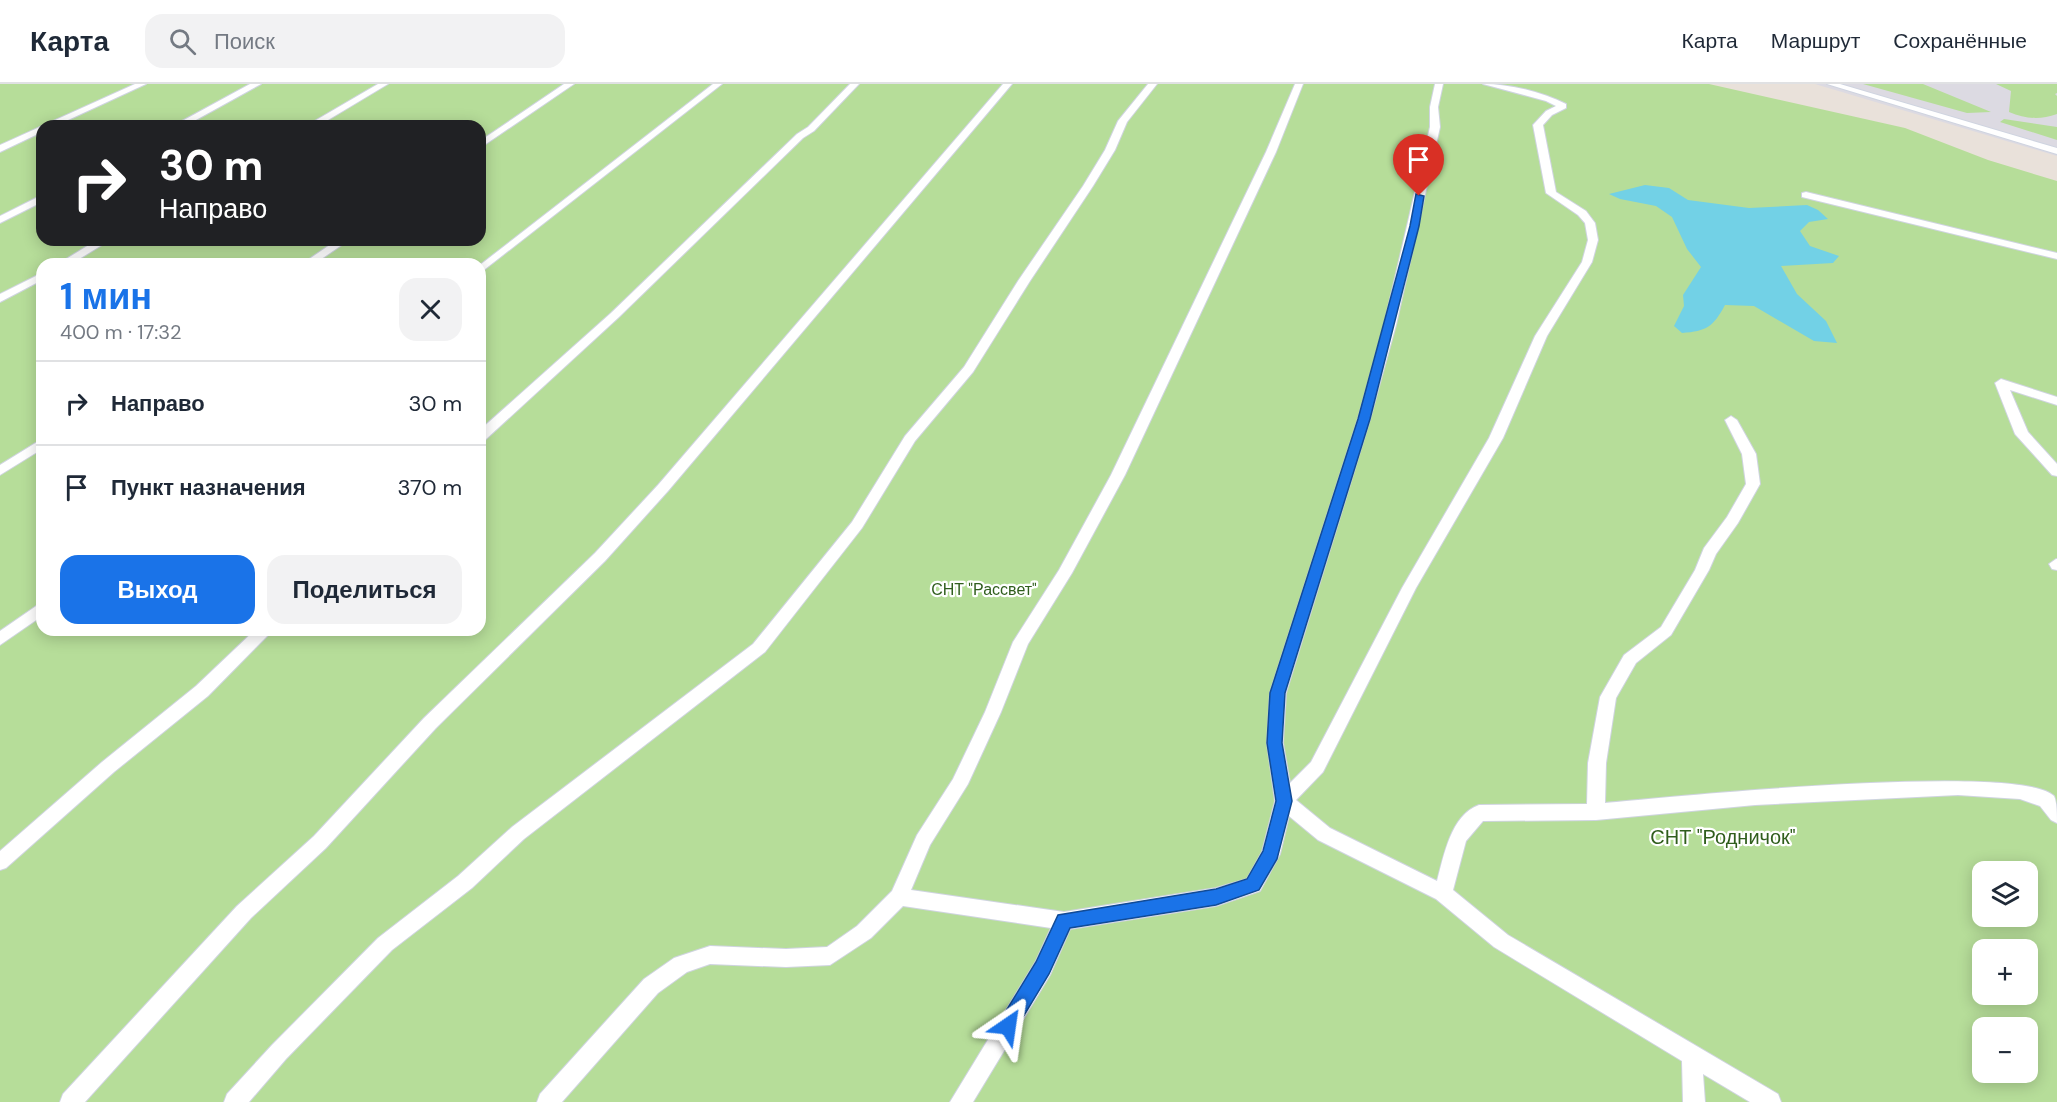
<!DOCTYPE html>
<html lang="ru">
<meta charset="utf-8">
<style>
:root{--surface:#fff;--page:#f2f2f3;--text:#1f2937;--muted:#747a83;--line:#e0e1e3;--accent:#1a73e8}
body{margin:0;font-family:"DM Sans",sans-serif;background:var(--page);color:var(--text);height:100vh;display:flex;flex-direction:column;font-size:22px;white-space:nowrap}
*{box-sizing:border-box;margin:0}
p{font-size:20px;color:var(--muted)}
.icon{flex:none;width:33px;height:33px;fill:none;stroke:currentColor;stroke-width:2;stroke-linecap:round;stroke-linejoin:round}
.map{position:relative;flex:1;overflow:hidden}
.panel{position:absolute;left:36px;top:174px;width:450px;height:378px;display:flex;flex-direction:column;background:var(--surface);border-radius:18px;box-shadow:0 3px 15px #0003}
.panel>*{flex:none}
.hud{position:absolute;left:36px;top:36px;width:450px;height:126px;border-radius:18px;box-shadow:0 3px 15px #0003;background:#202124;color:#fff;overflow:hidden}
.buttons{position:absolute;left:1972px;top:777px;display:grid;gap:12px}
.buttons a{display:grid;place-items:center;width:66px;height:66px;border-radius:12px;background:var(--surface);box-shadow:0 3px 15px #0003;font-size:30px}
.pin{position:absolute;display:grid;place-items:center;width:51px;height:51px;color:#fff;margin:-62px -26px;border-radius:50% 50% 50% 0;rotate:-45deg;box-shadow:0 0 6px #0007}
.pin .icon{rotate:45deg}
.me{position:absolute;width:66px;margin:-33px;rotate:32deg;stroke-linejoin:round;filter:drop-shadow(0 0 4px #0008)}
.turn{display:flex;align-items:center;gap:21px;height:126px;padding:0 24px;font-size:27px}
.turn .icon{width:78px;height:78px;stroke-width:2.5}
.turn b{display:block;font-size:42px;line-height:51px}
.round{display:grid;place-items:center;flex:none;width:63px;height:63px;border-radius:18px;background:var(--page)}
.summary{display:flex;align-items:center;justify-content:space-between;height:102px;padding:0 24px}
h1{font-size:36px;font-weight:700;line-height:45px;color:var(--accent)}
.cta{display:flex;gap:12px;margin-top:auto;padding:12px 24px}
.cta a{flex:1;height:69px;border-radius:18px;background:var(--accent);color:#fff;font-size:24px;font-weight:700;line-height:69px;text-align:center}
.cta a+a{background:var(--page);color:var(--text)}
ul{padding:0;list-style:none}
li{display:flex;align-items:center;gap:18px;height:84px;padding:0 24px;border-top:2px solid var(--line)}
li div{flex:1}
li b{display:block;font-size:22px}
li em{font-style:normal}
header{display:flex;align-items:center;gap:36px;box-sizing:border-box;height:84px;padding:0 30px;background:var(--surface);border-bottom:2px solid var(--line)}
header strong{font-size:28px}
nav{display:flex;gap:33px;margin-inline-start:auto;font-size:21px}
.search{width:420px;height:54px;background:var(--page);display:flex;align-items:center;gap:15px;box-sizing:border-box;padding:0 21px;border-radius:18px;color:var(--muted);font-size:22px}
.map>svg:first-child{display:block}
.industrial{fill:#dcdae2}
.green{fill:#b6dd99;fill-rule:evenodd}
.water{fill:#72d1e6}
.lines{fill:none;stroke-linecap:round;stroke-linejoin:round}
.service-casing{stroke:#cfd4e0;stroke-width:2}
.service{fill:#fff;fill-rule:evenodd}
.route{fill:#1a73e8;stroke:#114b97;stroke-width:1.5}
.labels{text-anchor:middle;dominant-baseline:central;stroke-width:4.5;stroke-linejoin:round;paint-order:stroke}
.park-label{font-size:16px;fill:#305e1d;stroke:#fff}
.near-park-label{font-size:20px;fill:#305e1d;stroke:#fff}
</style>
<header>
<strong>Карта</strong>
<div class="search"><svg class="icon" aria-label="search" viewBox="0 0 24 24"><circle cx="10" cy="10" r="6"/><path d="M15 15l6 6"/></svg>Поиск</div>
<nav><a>Карта</a><a>Маршрут</a><a>Сохранённые</a></nav>
</header>
<div class="map">
<svg width="2057" height="1018" viewBox="0 0 2057 1018">
<rect width="100%" height="100%" fill="#e9e1da"/>
<path class="industrial" d="M1815,0h242v72z"/>
<path class="green" d="M0,0h1709l196,44 83,32 69,21v921h-2057zM42,42h438v114h-438zM42,180h438v366h-438zM1983,788h45v44h-45zM1983,866h45v44h-45zM1983,944h45v44h-45z
M1863,0h60l68,28 -24,1z
M1996,0h61v9l-2,1 2,2v18c-17,6 -31,5 -48,-2l2,-21z
M2004,35l53,8v13l-57,-18z"/>
<path class="water" d="M1645,101l24,3 19,12 61,8 58,-3 11,5 10,9 -19,3 -9,9 10,15 29,10 -6,7 -52,3 16,28 29,27 11,22 -23,-2 -60,-35 -29,-1c-12,22 -18,26 -43,28l-8,-7 10,-20 -1,-11 18,-28 -14,-18 -15,-32 -16,-11 -36,-7 -11,-5z"/>
<g class="lines">
<defs>
<path id="service" d="M135,0h11l-91,42h-13v6l-42,20v-7z
M250,0h11l-76,42h-12z
M378,0h10l-70,42h-12z
M564,0h10l-94,64v-7z
M713,0h9l-242,189v-8z
M850,0h9l-45,47 -11,7 -184,179 -134,123 -5,1v-11l131,-117 186,-179 11,-7z
M1003,0h9l-344,407 -63,70 -169,167 -110,120 -75,70 -166,184h-25l3,-8 174,-188 77,-70 110,-118 171,-165 63,-68z
M1148,0h9l-30,38 -12,28 -22,36 -63,95 -57,91 -58,69 -53,87 -97,124 -241,187 -52,49 -80,62 -106,109 -37,43h-25l3,-8 45,-49 106,-107 80,-62 54,-49 241,-183 99,-122 53,-86 59,-69 54,-86 65,-95 22,-36 13,-29z
M1295,0h8l-27,68 -151,323 -53,98 -44,71 -27,68 -33,72 -38,61 -19,45 153,22 152,-24 31,-9 15,-27 13,-51 -8,-58 3,-50 88,-274 26,-94 46,-198v-20l5,-23h8l-5,23 2,20 -44,198 -26,94 -84,274 -3,50 7,40 21,-21 91,-174 87,-150 46,-102 47,-74 6,-22 -3,-17 -7,-8 -32,-22 -13,-68 13,-14 10,-5 -10,-5 -63,-17c27,0 59,8 83,20v4l-14,7 -9,10 13,67 30,19 9,12 3,17 -6,22 -45,74 -44,102 -87,150 -93,184 -27,28 34,28 107,53c7,-26 14,-66 42,-76l108,-1 1,-41 12,-66 24,-42 37,-28 34,-57 9,-22 23,-31 19,-33 -4,-30 -17,-34 6,-4 6,4 19,34 4,30 -22,39 -22,31 -7,16 -38,65 -35,28 -20,35 -10,65 -1,40c64,-6 414,-41 449,-7 3,6 3,19 3,27l-6,-3 -11,-14 -20,-7 -62,-4 -203,10 -159,15 -113,1 -17,20 -13,49 55,45 270,159 3,8h-31l-47,-28 2,28h-22l-1,-41 -188,-114 -58,-48 -118,-59 -29,-24 -9,38 -20,37 -44,15 -146,23 -20,46 -77,127h-23l86,-141 15,-33 -148,-22 -32,32 -41,27 -44,2 -76,-3 -23,8 -29,21 -96,109h-25l3,-8 104,-115 30,-21 36,-12 76,3 41,-2 30,-21 35,-35 25,-56 36,-56 32,-67 28,-70 46,-72 52,-95 155,-323z
M1827,0h13l217,64v6z
M1806,108l251,61v6l-255,-62v-4z
M42,111v7l-42,21v-7z
M97,156h13l-39,24h-13z
M337,156h12l-35,24h-12z
M42,189v7l-42,22v-8z
M2001,295l56,18v8l-47,-15 18,42 29,32v12l-5,-1 -37,-41 -20,-51z
M42,355v10l-42,26v-10z
M2056,475h1v11l-5,-1 -3,-5z
M42,518v14l-42,29v-14z
M255,546h18l-65,66 -94,76 -108,96 -6,2v-19l102,-89 94,-76z"/>
</defs>
<use href="#service" class="service-casing"/>
<use href="#service" class="service"/>
</g>
<path class="route" d="M1416,110l8,2 -5,30 -49,193 -85,274 -3,50 10,58 -15,58 -18,31 -43,15 -146,23 -21,46 -35,58 -6,3 -7,-3 -3,-6 3,-7 35,-57 22,-47 158,-26 31,-10 16,-28 13,-50 -9,-58 3,-50 88,-274 52,-193z"/>
<g class="labels">
<g class="park-label">
<text x="984" y="505">СНТ "Рассвет"</text>
</g>
<g class="near-park-label">
<text x="1723" y="753">СНТ "Родничок"</text>
</g>
</g>
</svg>
<div class="buttons">
<a><svg class="icon" aria-label="layers" viewBox="0 0 24 24"><path d="M12 4l9 5-9 5-9-5zM3 14l9 5 9-5"/></svg></a>
<a>+</a>
<a>−</a>
</div>
<div class="pin" style="left:1419px;top:112px;background:#d93025"><svg class="icon" aria-label="arrive" viewBox="0 0 24 24"><path d="M6 21V4h12l-3 4 3 4H6"/></svg></div>
<svg class="me" style="left:1008px;top:942px" viewBox="-20 -20 40 40"><path d="M0-17L14 15 0 8-14 15z" fill="#1a73e8" stroke="#fff" stroke-width="4"/></svg>
<div class="hud">
<div class="turn"><svg class="icon" aria-label="right" viewBox="0 0 24 24"><path d="M7 20v-9h11M14 6l5 5-5 5"/></svg><div><b>30 m</b>Направо</div></div>
</div>
<section class="panel">
<div class="summary"><div><h1>1 мин</h1><p>400 m · 17:32</p></div><a class="round"><svg class="icon" aria-label="close" viewBox="0 0 24 24"><path d="M6 6l12 12M18 6L6 18"/></svg></a></div>
<ul>
<li><svg class="icon" aria-label="right" viewBox="0 0 24 24"><path d="M7 20v-9h11M14 6l5 5-5 5"/></svg><div><b>Направо</b></div><em>30 m</em></li>
<li><svg class="icon" aria-label="arrive" viewBox="0 0 24 24"><path d="M6 21V4h12l-3 4 3 4H6"/></svg><div><b>Пункт назначения</b></div><em>370 m</em></li>
</ul>
<div class="cta"><a>Выход</a><a>Поделиться</a></div>
</section>
</div>
